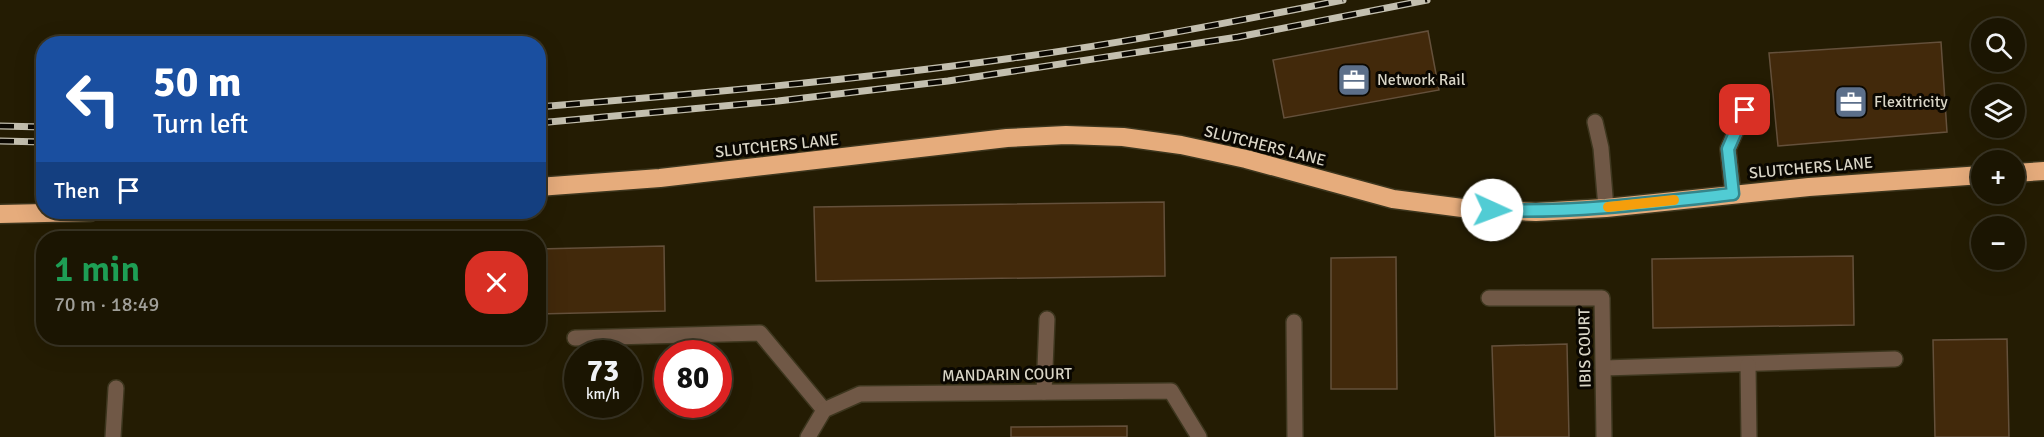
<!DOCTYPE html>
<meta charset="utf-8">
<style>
:root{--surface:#1b1502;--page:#282211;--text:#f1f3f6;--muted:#a09f99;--line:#393424}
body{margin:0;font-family:Signika,sans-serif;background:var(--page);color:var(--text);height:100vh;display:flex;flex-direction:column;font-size:22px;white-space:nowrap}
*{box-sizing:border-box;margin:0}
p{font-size:20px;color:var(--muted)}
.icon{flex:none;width:33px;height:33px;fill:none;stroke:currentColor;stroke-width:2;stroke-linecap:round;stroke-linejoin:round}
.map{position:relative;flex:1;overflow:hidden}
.sheet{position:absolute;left:36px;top:231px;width:510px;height:114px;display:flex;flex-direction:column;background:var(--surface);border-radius:24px;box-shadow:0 6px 24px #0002,0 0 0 2px var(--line)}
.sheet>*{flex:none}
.hud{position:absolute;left:36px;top:36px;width:510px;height:183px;border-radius:24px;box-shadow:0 6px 24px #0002,0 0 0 2px var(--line);background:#1a4fa0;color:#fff;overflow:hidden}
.tools{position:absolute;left:1971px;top:18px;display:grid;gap:12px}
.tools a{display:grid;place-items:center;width:54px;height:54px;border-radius:50%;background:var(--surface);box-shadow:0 6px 24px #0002,0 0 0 2px var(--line);font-size:30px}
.speed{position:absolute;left:564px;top:340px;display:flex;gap:12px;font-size:30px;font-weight:700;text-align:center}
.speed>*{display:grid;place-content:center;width:78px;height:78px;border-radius:50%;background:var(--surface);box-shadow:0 6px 24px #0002,0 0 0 2px var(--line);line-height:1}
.speed small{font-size:15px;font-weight:400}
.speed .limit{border:9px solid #d22;background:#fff;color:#111}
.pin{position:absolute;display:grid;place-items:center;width:51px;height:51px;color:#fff;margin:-26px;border-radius:12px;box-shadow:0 3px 9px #0006}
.me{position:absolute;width:66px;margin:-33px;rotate:92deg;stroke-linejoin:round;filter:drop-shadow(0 0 4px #0008)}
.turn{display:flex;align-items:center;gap:21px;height:126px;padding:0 18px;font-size:27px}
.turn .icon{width:78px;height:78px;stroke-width:2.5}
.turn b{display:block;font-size:42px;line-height:51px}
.then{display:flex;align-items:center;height:57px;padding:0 18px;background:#0003;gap:12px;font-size:22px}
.round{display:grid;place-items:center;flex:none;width:63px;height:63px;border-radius:24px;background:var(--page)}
.headline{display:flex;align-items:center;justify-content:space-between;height:102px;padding:0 18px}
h1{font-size:36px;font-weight:600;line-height:45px;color:#1e9e55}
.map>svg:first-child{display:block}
.building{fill:#42290b;stroke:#64503b;stroke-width:1.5}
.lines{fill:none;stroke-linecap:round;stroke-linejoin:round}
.lane-casing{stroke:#3d361e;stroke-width:18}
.street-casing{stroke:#3d361e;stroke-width:18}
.highway-casing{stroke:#3d361e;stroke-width:21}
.lane{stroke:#705846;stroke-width:15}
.street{stroke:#705846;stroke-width:15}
.highway{stroke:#e6ac7c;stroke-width:18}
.rail-casing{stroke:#c3bfaf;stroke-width:7}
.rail{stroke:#0a0701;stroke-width:4.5;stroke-dasharray:14;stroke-linecap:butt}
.route-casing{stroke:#35858a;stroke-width:15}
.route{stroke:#51ccd4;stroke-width:10}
.slow{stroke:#f59e0b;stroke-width:10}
.labels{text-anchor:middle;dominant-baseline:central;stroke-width:6;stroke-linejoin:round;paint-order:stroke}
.poi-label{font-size:16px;fill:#d9d5c6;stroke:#0a0701;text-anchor:start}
.street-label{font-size:16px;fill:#d9d5c6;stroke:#0a0701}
</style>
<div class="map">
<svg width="2044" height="437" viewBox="0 0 2044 437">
<rect width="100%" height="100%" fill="#241c03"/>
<path class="building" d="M1428,31l11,59 -155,28 -11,-58z
M1941,42l6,90 -169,14 -9,-93z
M1164,202l1,74 -349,5 -2,-74z
M664,246l1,65 -127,3v-65z
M1853,256l1,69 -201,3 -1,-69z
M1396,257l1,132h-66v-131z
M2007,339l2,98h-74l-2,-97z
M1567,344l2,93h-74l-3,-91z
M1127,426v11h-116v-10z"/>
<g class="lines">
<defs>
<path id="lane" d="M1595,122l6,26 5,60
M1733,194l-5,-45 17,-39
M575,338l185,-5 64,77
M1604,368l291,-9
M1044,392l3,-73"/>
<path id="street" d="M1489,298h113l2,139
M1294,322l1,115
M1748,365l1,72
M113,437l3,-49
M808,437l16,-27 36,-16 311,-3 28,46"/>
<path id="highway" d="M2014,173l30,-2
M538,187l122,-9 347,-40 59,-3 57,2 58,8 65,14 147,40 77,10 66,3 70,-4 203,-21 173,-12
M0,214l90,-2"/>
</defs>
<use href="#lane" class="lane-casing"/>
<use href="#street" class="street-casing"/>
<use href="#highway" class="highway-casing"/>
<use href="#lane" class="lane"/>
<use href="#street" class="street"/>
<use href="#highway" class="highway"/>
<defs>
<path id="rail" d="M538,107c159,-13 317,-27 475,-49 111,-15 220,-36 330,-58
M538,123l240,-22 170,-20 290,-44 189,-37
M0,126l44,1
M0,141l44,1"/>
</defs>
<use href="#rail" class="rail-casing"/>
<use href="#rail" class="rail"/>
</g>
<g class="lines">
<defs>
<path id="route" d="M1492,210c81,3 161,-7 241,-16l-5,-45 17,-39"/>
</defs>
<use href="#route" class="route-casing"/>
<use href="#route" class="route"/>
<path class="slow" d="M1608,207l66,-7"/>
</g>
<defs>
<symbol id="office-square" viewBox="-11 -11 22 22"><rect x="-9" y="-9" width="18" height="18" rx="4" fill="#5c6f8a" stroke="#0a0701"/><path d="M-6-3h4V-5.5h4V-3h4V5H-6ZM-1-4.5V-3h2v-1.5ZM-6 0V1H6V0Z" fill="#fff"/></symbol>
</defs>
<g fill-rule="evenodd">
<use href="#office-square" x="1335" y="61" width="38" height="38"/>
<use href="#office-square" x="1832" y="83" width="38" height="38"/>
</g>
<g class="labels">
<g class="poi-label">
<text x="1377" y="80">Network Rail</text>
<text x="1874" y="102">Flexitricity</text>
</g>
<g class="street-label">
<text transform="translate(777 146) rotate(-6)">SLUTCHERS LANE</text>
<text transform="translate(1265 146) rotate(14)">SLUTCHERS LANE</text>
<text transform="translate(1811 168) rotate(-5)">SLUTCHERS LANE</text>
<text transform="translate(1585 348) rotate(-91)">IBIS COURT</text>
<text transform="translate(1007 375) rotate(-1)">MANDARIN COURT</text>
</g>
</g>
</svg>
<div class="tools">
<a><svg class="icon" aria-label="search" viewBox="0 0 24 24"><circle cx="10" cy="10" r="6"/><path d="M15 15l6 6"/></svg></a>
<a><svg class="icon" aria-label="layers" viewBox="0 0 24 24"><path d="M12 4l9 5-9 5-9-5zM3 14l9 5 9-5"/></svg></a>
<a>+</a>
<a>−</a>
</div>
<div class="speed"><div>73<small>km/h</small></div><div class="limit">80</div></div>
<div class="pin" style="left:1745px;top:110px;background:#d93025"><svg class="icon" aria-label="arrive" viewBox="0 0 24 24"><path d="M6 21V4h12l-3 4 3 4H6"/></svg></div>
<svg class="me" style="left:1492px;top:210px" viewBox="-20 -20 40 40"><circle r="19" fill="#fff"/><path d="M0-13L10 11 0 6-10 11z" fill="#51ccd4"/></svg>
<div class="hud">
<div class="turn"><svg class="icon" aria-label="left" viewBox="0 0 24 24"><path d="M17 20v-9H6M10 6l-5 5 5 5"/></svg><div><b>50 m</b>Turn left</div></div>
<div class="then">Then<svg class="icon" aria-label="arrive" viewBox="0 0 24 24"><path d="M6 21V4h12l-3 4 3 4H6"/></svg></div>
</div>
<section class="sheet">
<div class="headline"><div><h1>1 min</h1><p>70 m · 18:49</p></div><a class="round" style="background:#d93025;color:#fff"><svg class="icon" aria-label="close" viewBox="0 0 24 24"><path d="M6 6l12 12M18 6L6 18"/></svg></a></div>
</section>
</div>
